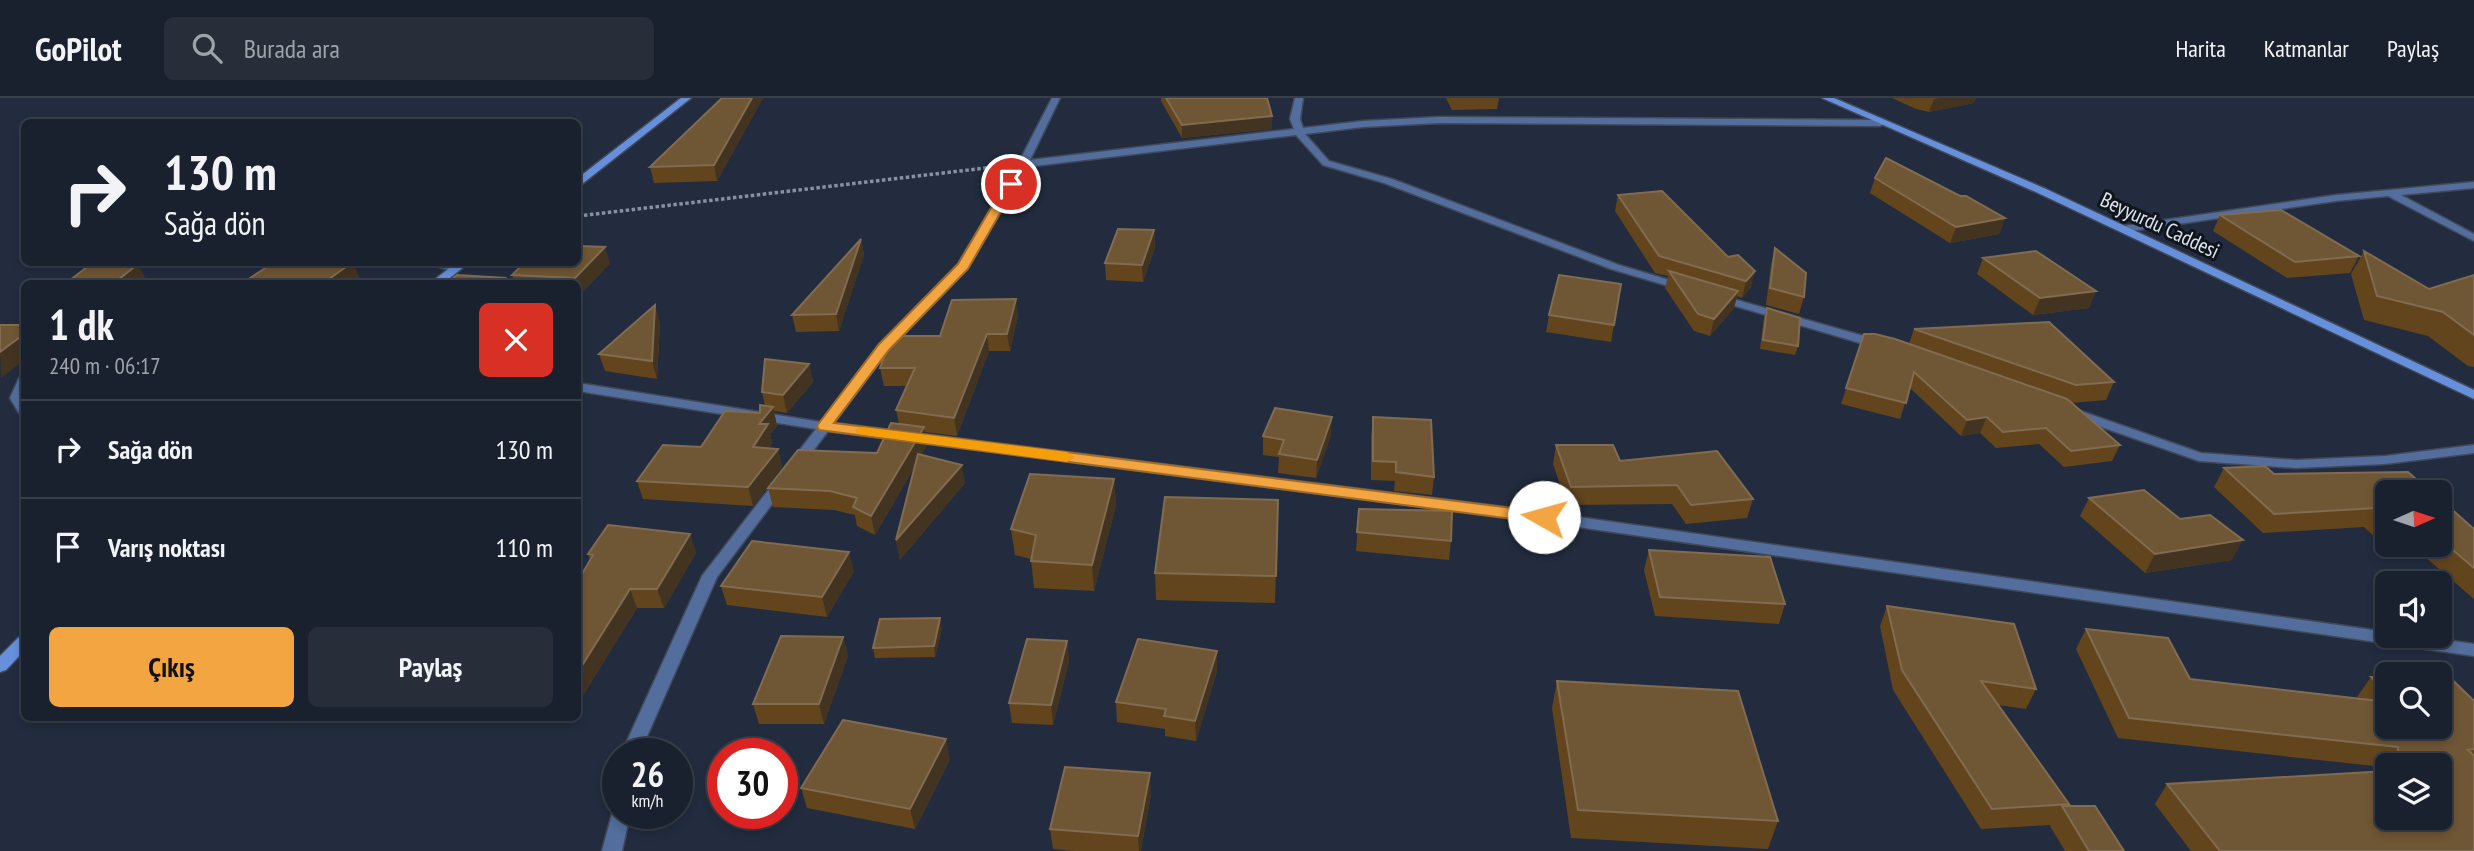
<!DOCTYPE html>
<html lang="tr">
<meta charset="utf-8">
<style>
:root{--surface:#1a212e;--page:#272e3a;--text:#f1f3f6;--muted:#9fa3aa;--line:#383e4a;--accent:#f2a541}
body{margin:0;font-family:"PT Sans Narrow",sans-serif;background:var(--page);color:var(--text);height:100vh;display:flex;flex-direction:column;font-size:26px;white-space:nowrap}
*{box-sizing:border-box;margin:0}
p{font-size:23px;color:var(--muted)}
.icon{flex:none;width:38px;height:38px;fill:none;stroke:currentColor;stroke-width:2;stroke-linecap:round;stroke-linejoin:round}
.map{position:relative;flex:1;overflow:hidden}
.drawer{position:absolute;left:21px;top:182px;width:560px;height:441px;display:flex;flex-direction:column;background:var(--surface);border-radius:10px;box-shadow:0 4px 10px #0003,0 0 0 2px var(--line)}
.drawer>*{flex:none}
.banner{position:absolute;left:21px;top:21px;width:560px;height:147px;border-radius:10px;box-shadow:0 4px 10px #0003,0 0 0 2px var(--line);background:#1a212e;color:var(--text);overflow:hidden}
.needle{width:46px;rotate:87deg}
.tools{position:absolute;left:2375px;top:382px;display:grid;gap:14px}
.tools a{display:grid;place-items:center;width:77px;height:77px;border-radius:10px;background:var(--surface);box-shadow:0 4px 10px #0003,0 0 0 2px var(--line);font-size:35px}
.speed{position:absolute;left:602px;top:640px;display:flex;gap:14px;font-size:35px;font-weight:700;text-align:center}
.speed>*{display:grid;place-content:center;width:91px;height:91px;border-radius:50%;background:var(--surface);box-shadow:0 4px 10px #0003,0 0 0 2px var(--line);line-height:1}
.speed small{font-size:18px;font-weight:400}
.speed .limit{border:10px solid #d22;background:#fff;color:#111}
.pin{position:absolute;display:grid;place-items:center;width:60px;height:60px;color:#fff;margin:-30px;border:4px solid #fff;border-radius:50%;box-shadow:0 2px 7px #0007}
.me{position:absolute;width:77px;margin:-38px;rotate:277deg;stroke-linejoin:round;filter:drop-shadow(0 0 5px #0008)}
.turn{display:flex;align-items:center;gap:24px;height:147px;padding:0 28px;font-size:32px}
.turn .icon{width:91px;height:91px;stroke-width:2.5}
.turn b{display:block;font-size:49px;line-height:60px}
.round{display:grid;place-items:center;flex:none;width:74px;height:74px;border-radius:10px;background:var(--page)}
.head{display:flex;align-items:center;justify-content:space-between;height:119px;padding:0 28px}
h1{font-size:42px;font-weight:700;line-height:52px}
.button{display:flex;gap:14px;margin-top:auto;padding:14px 28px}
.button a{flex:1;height:80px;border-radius:10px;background:var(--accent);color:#111;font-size:28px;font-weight:700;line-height:80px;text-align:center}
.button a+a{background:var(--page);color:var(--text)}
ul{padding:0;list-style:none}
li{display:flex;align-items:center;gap:21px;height:98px;padding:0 28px;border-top:2px solid var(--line)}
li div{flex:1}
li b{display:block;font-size:26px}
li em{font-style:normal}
header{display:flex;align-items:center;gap:42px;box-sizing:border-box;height:98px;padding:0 35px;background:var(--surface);border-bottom:2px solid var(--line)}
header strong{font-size:33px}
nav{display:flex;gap:38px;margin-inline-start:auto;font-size:24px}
.search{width:490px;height:63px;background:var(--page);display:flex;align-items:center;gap:18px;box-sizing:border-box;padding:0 24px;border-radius:10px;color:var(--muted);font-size:26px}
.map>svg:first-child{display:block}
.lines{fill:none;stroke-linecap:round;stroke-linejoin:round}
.lane-casing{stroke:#40495a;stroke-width:3}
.street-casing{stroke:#40495a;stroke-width:3}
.secondary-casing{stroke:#40495a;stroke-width:3}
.path{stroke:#88919f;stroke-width:3.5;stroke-dasharray:3.5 2.5;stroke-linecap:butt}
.lane{fill:#536d9c;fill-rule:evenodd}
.street{fill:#536d9c;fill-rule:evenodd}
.secondary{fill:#6790dc;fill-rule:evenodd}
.wall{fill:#62451d;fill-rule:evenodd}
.shaded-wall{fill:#433421}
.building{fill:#6f5634;stroke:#816c51;stroke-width:2}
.route{fill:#f2a541;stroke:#9d6b2a;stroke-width:2}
.slow{fill:#f59e0b}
.labels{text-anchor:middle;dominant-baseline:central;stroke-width:6;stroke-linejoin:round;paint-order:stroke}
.far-street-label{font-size:21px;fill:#dde4f0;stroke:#10141c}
</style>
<header>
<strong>GoPilot</strong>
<div class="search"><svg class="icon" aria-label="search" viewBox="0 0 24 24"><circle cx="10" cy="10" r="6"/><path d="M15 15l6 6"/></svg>Burada ara</div>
<nav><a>Harita</a><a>Katmanlar</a><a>Paylaş</a></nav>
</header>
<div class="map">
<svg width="2474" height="753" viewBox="0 0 2474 753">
<rect width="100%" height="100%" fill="#222c3e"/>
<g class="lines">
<defs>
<path id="lane" d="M423,164h20l18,7 -6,3z
M24,279v37l-5,-1 -9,-15 9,-20z"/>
<path id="street" d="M1052,0h8l-30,62 264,-31 -4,-10 5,-21h8l-3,21 3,9 60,-7 76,-4 441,3 5,3 -5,3 -441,-3 -76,4 -58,7 24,27 63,18 227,86 67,20 2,2 -6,3 -71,-21 -227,-86 -61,-18 -27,-30 -270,32 -59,101 -79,82 -54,73 709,89 844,120v3h24l63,9v12l-931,-134 -715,-91 -27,36 -5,1 -7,-4 27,-35 -238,-38v-8l243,39 59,-78 78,-80 60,-100z
M2474,84v6l-73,7 73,39v7l-86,-45 -52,5 -212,31 -5,-3 5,-3 212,-31z
M1719,197l166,47 2,3 -2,3h-8l-162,-48v-4z
M2072,310l129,45 95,7 89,-4 89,-11v8l-89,11 -89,4 -97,-7 -132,-46 -2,-3z
M781,381l7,4 -71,94 -72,164 -2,13h-18l2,-13 75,-165 74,-96z
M618,710v6h12l-8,37h-20l10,-37z"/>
<path id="secondary" d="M681,0h10l-109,86 -4,1v-7z
M1822,0h12l212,91 428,201v9l-436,-206z
M457,164h13l-28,22h-13z
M24,538v15l-18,19 -6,2v-16l18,-18z"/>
</defs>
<use href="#lane" class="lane-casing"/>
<use href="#street" class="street-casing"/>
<use href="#secondary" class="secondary-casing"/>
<path class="path" d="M578,118l416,-49"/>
<use href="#lane" class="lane"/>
<use href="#street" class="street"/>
<use href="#secondary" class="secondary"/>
</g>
<path class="wall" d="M722,0h41l-46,83 -63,2 -4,-16z
M1161,0h106l5,18v13l-90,9 -21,-37z
M1446,0h53l-2,11 -45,1z
M1892,0h84l-2,5 -45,9 -13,-3z
M1875,80l85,18 45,22 -6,16 -49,9 -80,-50z
M1618,97l110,62 23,30 -9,11 -5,-2 -3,12 -24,28 -16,-5 -29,-43 3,-12 -13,-3 -40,-62z
M2220,117l139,41 -9,17 -63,5 -74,-47z
M1154,132l1,17 -12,35 -37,-2 -1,-17z
M861,141l3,16 -25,76 -43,1 -4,-17z
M1775,150l29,49 -5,17 -33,-9 5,-40z
M2364,153l65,38 45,-14v92l-6,-1 -40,-30 -64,-16 -13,-46z
M1983,160l113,33 -7,17 -56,7 -56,-41z
M610,165l-30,32 -2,-1v-10h-63l-3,-9z
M1621,186l-10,58 -65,-10 3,-17z
M1767,210l31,38 -3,9 -35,-6 4,-32z
M1018,218l-8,35h-21l-32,85 -32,-4 2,13 -6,10 44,28 -65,77 -4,-20 19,-74 -40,69 -18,-9 -2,-11 -21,-5 -61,-3 -5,-19 109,-35 22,-29 -3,-14 11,-24h-23l-4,-18 60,-32z
M660,224l-3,57 -52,-8 -6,-17z
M1914,231l200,53 -8,18 -35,3 49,42 -8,16 -48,6 -25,-23 -43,4 -16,-15 -19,3 -51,-48 -10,31 -59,-15 23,-70 45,10z
M809,266l4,18 -26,31 -13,-2 3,15 -7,8 2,8 -3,6 9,1 4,18 -29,39 -110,-7 -6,-18 64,-34 59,-34 5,-7 -3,-14z
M1373,319l61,60 -2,18 -38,-4 1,-10 -24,-1v-44z
M1331,337l-15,43 -38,-5 1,-16 -16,-2v-19z
M1556,347l64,16 133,38 -6,19 -61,6 -14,-20 -105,1 -14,-41z
M2224,370l50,6 113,18v46l-10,1 -13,-12 -101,6 -49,-46z
M1114,381l2,26 -22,86 -60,-3 -3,-29 -16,-4 -4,-26z
M2089,400l91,21 52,41 -87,13 -65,-57z
M2440,401l34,30v70l-64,-55h30z
M1278,402l-3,103 -119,-3 -1,-27z
M1359,411l92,32 -2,19 -93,-9z
M690,436l6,19 -32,55h-27l-55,89h-4v-116l12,-21 -2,-6z
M1649,452l136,54 -6,20 -124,-8 -11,-46z
M854,473l-27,46 -100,-12 -6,-19z
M1887,508l149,83 -10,20 -28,-4 71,99 -1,2 56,45h-59l-15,-25 1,-1 -70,4 -88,-139 -13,-64z
M942,530l-7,29 -60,1 -2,-10z
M2086,531l82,9 22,41 169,20 -2,-2 14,-20h11l8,-11 46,-2 38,37v150h-283l-36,-47 12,-20 216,-13v-4l-265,-29 -42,-89zM2387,576h53v52h-53zM2387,667h53v52h-53z
M843,539l5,19 -24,68h-65l-6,-20z
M1067,543l2,20 -16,64 -41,-2 -3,-20z
M1217,573l-21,70 -31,-5v-7l-48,-7 -1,-20z
M1557,583l221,140 -10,28 -197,-11 -19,-130z
M950,661l-35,70 -108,-21 -6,-20z
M1151,696l-10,57h-68l-20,-2 -3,-20z"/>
<path class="shaded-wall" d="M752,0h11l-46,83 -3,-16z
M1939,0h37l-2,5 -45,9 5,-13z
M1272,18v13l-90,9v-13z
M2005,120l-6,16 -49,9 6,-16z
M1154,132l1,17 -12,35 -1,-17z
M861,141l3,16 -25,76 -3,-17z
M605,149l5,16 -30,32 -5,-17z
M353,164l7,17 -6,5h-32z
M138,166l9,17 -4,3h-30z
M1755,173l-4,16 -9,11 4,-17z
M505,180l2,6h-7z
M1738,193l-4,17 -24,28 4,-17z
M2096,193l-7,17 -56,7 7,-17z
M1016,201l2,17 -8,35 -3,-17z
M655,207l5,17 -3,57 -5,-18z
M24,236v26l-23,18 -1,-26z
M987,236l2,17 -32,85 -3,-18z
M809,266l4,18 -26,31 -4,-18z
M773,309l4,19 -7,8 2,8 -14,24 -5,-19 6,-23z
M1332,319l-1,18 -15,43 1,-18z
M1987,319l-7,16 -19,3 6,-16z
M924,329l3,18 -52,90 -4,-19z
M778,351l4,18 -29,39 -5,-19z
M962,367l3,18 -65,77 -4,-20z
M1114,381l2,26 -22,86 -2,-26z
M690,436l6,19 -32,55 -7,-19z
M2243,442l-11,20 -87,13 10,-19z
M849,454l5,19 -27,46 -5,-20z
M630,491l7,19 -55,89 -4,-12v-13z
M940,520l2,10 -7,29 -1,-11z
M843,539l5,19 -24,68 -5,-20z
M1067,543l2,20 -16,64 -2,-20z
M1217,553v20l-21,70 -1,-20z
M946,641l4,20 -35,70 -5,-20z
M1150,675l1,21 -10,57h-2l-1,-15z"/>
<path class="building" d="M722,0h30l-38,67 -64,2z
M1166,0h101l5,18 -90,9z
M1886,60l74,38h6l39,22 -49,9 -81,-49z
M1662,93l66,66 10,-2 17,16 -9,10 -87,-25 -41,-61z
M2281,112l78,46 -64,6 -75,-47z
M1118,131l36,1 -12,35 -37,-2z
M861,141l-25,75 -44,1z
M578,148l27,1 -30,31 -63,-3 13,-13h53z
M1775,150l31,25 -2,24 -34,-9z
M2036,153l60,40 -56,7 -57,-40z
M2364,153l65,38 45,-14v60l-31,-23 -66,-16z
M353,164l-31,22h-81l32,-21z
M91,166h47l-25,20h-48z
M1669,173l69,20 -24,28 -16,-5z
M457,177l48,3 -5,6h-54z
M1559,177l62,9 -7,41 -65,-10z
M1016,201l-9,35h-20l-33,84 -58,-8 19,-42h-35l12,-32h48l12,-36z
M655,207l-3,56 -53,-7z
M1767,210l33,10 -2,28 -35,-6z
M2049,224l65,60 -38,3 -162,-56z
M0,227h24v9l-24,18z
M1864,236h11l20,5 172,60 53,46 -49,6 -25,-23 -43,4 -16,-15 -20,3 -53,-48 -8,31 -60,-15z
M765,261l44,5 -26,31 -21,-3z
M760,307l13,2 -14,17h9l-15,23 25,2 -30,38 -111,-6 26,-36 38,2 24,-36 35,2z
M1275,310l57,9 -15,43 -38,-6 5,-14 -21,-4z
M1373,319l58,3 3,57 -38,-5v-10l-23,-1z
M891,325l33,4 -53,89 -18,-9 4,-9 -27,-7 -62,-3 30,-38 79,3z
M1556,347h57l7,16 97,-10 36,48 -62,6 -14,-20 -106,2z
M918,356l44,11 -66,75z
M2265,368l9,8 134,-2 23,20h-44v26l-11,-10 -102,6 -50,-46z
M1030,376l84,5 -22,86 -61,-4 5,-26 -25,-6z
M2144,392l36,29 30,-4 33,25 -88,14 -66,-56z
M1165,399l113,3 -2,76 -121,-3z
M2440,401l34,30v39l-34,-29z
M1359,411l93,2 -1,30 -94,-9z
M608,427l82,9 -33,55h-27l-52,83v-91l15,-26 -5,-1z
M752,443l97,11 -27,45 -101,-11z
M1649,452l121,7 15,47 -125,-7z
M1887,508l127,18 22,65 -55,-8 88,123 -77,5 -90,-139z
M940,520l-6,28 -61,2 7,-29z
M2086,531l82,9 22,41 197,23v24h53v-52h-42l-8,-8 46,-2 38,37v48l-6,1 6,6v95h-254l-53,-67 220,-13v46h53v-52h-42v-18l-269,-29z
M781,538l62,1 -24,67h-66z
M1027,541l40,2 -16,64 -42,-2z
M1138,541l79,12 -22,70 -31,-5 2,-7 -50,-7z
M2371,579h16v16z
M1557,583l181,10 40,130 -200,-11z
M843,622l103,19 -36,70 -109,-21z
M1065,669l85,6 -12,63 -88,-7z
M2062,708h33l29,45h-35z"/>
<path class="route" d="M1011,83l6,3 -49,85 -79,81 -55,73 710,89 8,5 -8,6 -725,-93 -2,-4 2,-3 60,-79 79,-80 47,-80z"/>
<path class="slow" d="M863,329l204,25 8,5 -8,5 -210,-28 -2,-3 2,-3z"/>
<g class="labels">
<g class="far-street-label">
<text transform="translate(2160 127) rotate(25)">Beyyurdu Caddesi</text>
</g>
</g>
</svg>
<div class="tools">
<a><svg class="needle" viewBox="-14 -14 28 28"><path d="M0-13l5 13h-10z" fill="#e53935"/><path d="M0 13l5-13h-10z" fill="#9fa3aa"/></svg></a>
<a><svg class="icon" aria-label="sound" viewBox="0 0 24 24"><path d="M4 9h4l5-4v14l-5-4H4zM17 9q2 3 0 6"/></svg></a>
<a><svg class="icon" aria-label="search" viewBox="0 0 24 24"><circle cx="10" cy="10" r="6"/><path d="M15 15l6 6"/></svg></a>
<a><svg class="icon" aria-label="layers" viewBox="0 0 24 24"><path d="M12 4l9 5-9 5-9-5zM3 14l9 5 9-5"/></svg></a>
</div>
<div class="speed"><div>26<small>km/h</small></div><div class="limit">30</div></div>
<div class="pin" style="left:1011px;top:86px;background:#d93025"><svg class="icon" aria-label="arrive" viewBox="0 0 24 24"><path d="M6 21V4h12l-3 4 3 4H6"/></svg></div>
<svg class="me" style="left:1544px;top:419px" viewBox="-20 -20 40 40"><circle r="19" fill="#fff"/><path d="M0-13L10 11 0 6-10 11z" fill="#f2a541"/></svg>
<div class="banner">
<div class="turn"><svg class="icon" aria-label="right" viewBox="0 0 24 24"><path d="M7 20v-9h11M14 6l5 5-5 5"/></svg><div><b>130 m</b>Sağa dön</div></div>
</div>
<section class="drawer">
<div class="head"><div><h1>1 dk</h1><p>240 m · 06:17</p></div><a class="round" style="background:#d93025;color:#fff"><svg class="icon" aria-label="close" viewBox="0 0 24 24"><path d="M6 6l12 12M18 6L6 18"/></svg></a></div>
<ul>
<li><svg class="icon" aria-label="right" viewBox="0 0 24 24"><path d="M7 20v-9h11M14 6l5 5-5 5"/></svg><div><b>Sağa dön</b></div><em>130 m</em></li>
<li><svg class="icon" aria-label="arrive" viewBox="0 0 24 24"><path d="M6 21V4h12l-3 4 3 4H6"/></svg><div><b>Varış noktası</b></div><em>110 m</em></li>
</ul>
<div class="button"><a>Çıkış</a><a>Paylaş</a></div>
</section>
</div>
